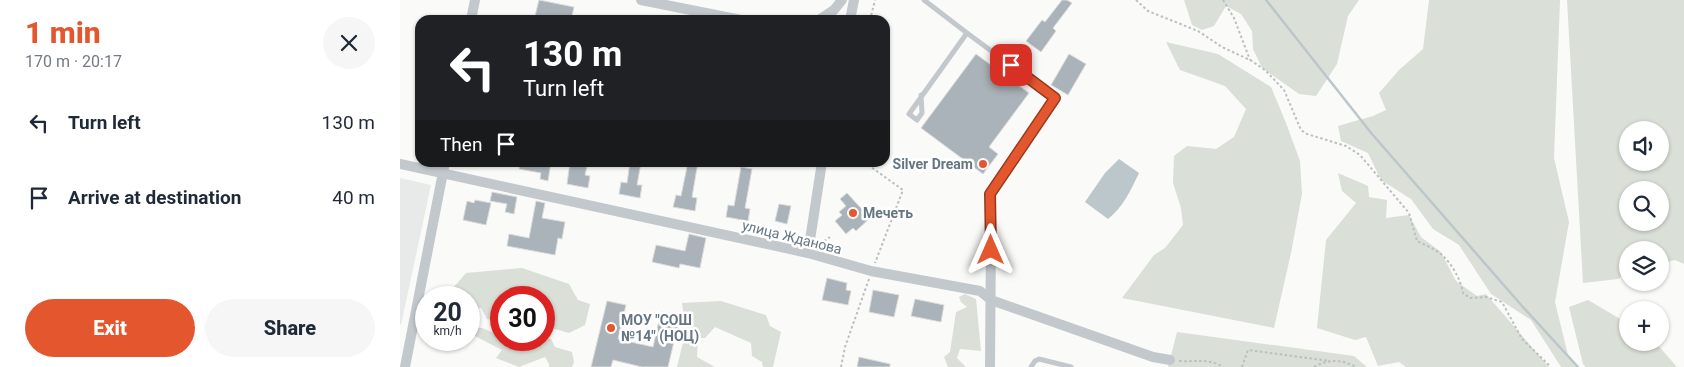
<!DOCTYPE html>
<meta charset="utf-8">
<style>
:root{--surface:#fff;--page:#f6f6f7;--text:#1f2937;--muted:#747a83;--accent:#e4572e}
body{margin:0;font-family:Roboto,sans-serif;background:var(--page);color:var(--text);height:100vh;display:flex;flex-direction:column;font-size:19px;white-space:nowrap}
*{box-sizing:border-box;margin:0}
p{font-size:16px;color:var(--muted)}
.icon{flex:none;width:28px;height:28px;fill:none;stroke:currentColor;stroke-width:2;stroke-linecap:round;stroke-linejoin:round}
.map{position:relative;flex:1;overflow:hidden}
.sheet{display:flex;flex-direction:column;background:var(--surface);width:400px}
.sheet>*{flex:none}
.hud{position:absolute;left:15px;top:15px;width:475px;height:152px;border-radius:15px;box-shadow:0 1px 4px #0004;background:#202124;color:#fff;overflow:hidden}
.buttons{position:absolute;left:1219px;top:121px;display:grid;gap:10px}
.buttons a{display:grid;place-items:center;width:50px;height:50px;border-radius:50%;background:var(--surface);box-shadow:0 1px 4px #0004;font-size:25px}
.speed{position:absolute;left:15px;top:286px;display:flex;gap:10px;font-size:25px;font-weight:700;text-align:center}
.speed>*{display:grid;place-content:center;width:65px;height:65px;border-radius:50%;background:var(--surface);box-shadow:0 1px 4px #0004;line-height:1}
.speed small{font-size:12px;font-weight:400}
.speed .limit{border:8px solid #d22;background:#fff;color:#111}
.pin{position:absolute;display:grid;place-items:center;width:42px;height:42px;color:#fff;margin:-21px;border-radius:10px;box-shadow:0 2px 8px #0006}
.me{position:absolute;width:55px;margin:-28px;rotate:0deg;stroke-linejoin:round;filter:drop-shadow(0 0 4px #0008)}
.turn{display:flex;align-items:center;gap:18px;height:105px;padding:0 25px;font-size:22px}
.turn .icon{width:65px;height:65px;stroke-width:2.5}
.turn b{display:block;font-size:35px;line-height:42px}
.then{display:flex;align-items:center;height:48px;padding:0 25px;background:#0003;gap:10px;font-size:19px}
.round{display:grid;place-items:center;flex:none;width:52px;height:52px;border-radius:26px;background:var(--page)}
.headline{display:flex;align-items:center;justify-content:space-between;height:85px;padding:0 25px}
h1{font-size:30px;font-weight:800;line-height:38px;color:var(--accent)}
.cta{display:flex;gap:10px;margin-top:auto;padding:10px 25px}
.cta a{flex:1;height:58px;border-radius:30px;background:var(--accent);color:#fff;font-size:20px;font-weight:800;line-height:58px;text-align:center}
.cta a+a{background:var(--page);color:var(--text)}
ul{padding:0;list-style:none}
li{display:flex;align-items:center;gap:15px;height:75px;padding:0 25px}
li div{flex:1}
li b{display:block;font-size:19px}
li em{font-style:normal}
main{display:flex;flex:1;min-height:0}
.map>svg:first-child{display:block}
.built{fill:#e8e9e9}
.green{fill:#dadfd7;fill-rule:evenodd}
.water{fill:#bbc7cb}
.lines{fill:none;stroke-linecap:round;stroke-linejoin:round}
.stream{stroke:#bbc7cb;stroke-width:2.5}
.building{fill:#aab3b9;stroke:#dcdcda}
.path{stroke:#bbbfc2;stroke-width:2;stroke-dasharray:2.5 2.5;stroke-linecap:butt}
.service{stroke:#c3c8cc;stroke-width:5}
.minor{stroke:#c3c8cc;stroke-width:10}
.route-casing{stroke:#94391e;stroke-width:12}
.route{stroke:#e4572e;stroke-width:9}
.poi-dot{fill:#e4572e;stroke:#fff;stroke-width:2}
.labels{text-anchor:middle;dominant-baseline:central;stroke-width:5;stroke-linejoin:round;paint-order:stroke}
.poi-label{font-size:14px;font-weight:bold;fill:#657683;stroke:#fff;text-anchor:start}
.street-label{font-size:14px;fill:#657683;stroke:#fff}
</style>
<main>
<section class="sheet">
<div class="headline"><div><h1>1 min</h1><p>170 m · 20:17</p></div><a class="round"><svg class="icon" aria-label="close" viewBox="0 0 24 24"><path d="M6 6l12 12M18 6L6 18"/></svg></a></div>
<ul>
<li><svg class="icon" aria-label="left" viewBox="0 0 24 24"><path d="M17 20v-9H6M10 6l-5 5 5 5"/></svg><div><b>Turn left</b></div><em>130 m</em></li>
<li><svg class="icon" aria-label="arrive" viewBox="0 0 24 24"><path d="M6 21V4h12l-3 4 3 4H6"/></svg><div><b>Arrive at destination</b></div><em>40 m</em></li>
</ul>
<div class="cta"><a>Exit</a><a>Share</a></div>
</section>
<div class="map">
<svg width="1284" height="367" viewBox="0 0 1284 367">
<rect width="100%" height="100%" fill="#fafaf8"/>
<path class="built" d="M0,178l31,7 -30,140 -1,-1z"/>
<path class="green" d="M784,0h175l-11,16 -11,48 -21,32 -17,-2 -37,-26 -9,-19 -1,-18 -11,-17 -15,-8 -12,20 -12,4 -10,-5z
M1029,0h131l-6,158 15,64 -14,80 13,53 9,12h-16l-30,-47 -40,-26 -32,-49 -26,-16 -22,-30 -30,-19 -13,-27 -27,-12 -3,-15 35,-10 13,-6 -7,-17 20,-23 24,-21z
M1167,0h117v264l-9,-4 -15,4v-14h-32l-1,23 -9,6 -35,4zM1228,130h32v32h-32zM1228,190h32v32h-32z
M766,42l52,12 53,33 15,36 14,38 2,33 -11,59 -17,75 -152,-30 32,-43 11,-7 18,-23 -2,-17 -8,-25 1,-27 13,-10 29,3 18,-12 12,-28 -21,-23 -45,-16z
M938,173l30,13 1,11 18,3 -1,18 23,-3 12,22 20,15 15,29 21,15 9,-2 63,73h-143l-7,-5 -21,4 -12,-29 -11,3 -38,-12 9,-88 30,-37 -14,-12z
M122,268l47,16 9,16 12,4 -5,21 -16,8 -25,-7v-28h-43v24l-14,-3 -6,-11 -12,-1v-9l-24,-1 21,-24z
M565,294l11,5 5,52 -21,-2 -3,9 9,9h-18l-4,-10 6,-5 6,-40 11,-5 -6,-5 -2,-5z
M1188,300l39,23 1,19 28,1 21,24h-91l-3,-3 -14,-57z
M321,301l45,14 4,11 11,6 -8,35h-10l-1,-5 -10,-6 -1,-13 -36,-16 -10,11h-7l-1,19 18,10h-38l9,-37 -4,-27z
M69,328h13l19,8v4h12l10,4 5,-4h16v-2l7,1 4,8 17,5 2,10 -2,5h-23v-3l-4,-7 -26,10 -23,-9 6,-8 -33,-17z
M777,332l177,24 13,11h-199z"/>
<path class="water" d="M719,159l20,14c-8,17 -16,34 -31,46l-23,-17 20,-29z"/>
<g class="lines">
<path class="stream" d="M866,0l106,134 150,172 56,61"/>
</g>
<path class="building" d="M139,0l35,7 -3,13h-37z
M662,0h5l5,3 -19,25 3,3 -15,21 -15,-11 16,-21 3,2z
M576,54l53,39 -40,54 9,7 -15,20 -62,-46z
M669,54l17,10 -18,31 -17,-10z
M120,162h31l-3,19 -8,-2 1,-6 -22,-4z
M170,162h18l-3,13 5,1 -2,12 -21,-4z
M230,162l11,1 -4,22h5l-2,13 -21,-4 2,-12 6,1z
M288,162h10l-6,35 5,1 -2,13 -22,-4 3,-12 5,1z
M341,167l11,2 -7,39 5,1 -2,12 -22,-4 2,-12 6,1z
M92,192l25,5 -3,17 -9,-2 2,-8 -17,-3z
M447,193l23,25 -14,13 -3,-3 -7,6 -11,-13 7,-6 -3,-3 7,-6 -6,-7z
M75,200l16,3 -5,22 -23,-5 4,-19 7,2z
M136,201l9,2 -3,15 23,4 -3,17 -4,-1 -3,17 -48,-9 2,-12 20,4z
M379,204l12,2 -4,18 -12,-3z
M289,234l17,4 -6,30 -20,-4 -1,4 -27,-6 4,-17 29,6z
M427,278l20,5 -1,7 5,1 -3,14 -26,-5z
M473,290l26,5 -5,22 -25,-5z
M515,299l29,6 -3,17 -30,-6z
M207,301l19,4 -8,34 35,8 8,-35 19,4 -12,51h-26l-29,-7 -2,7h-20z
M459,357l31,7v3h-33z"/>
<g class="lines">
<path class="path" d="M736,0l12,11 50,20 24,16 30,14 14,10 18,19 17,40 6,4 39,12 14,9 49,58 8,28c8,4 18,8 25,14 10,9 19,25 21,38l7,5 16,-1 16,5 20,37 29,28
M823,0l11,18 16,42
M470,20l5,-20
M464,162l39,28 -28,73
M420,244l10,-7
M779,361c16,1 30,-3 44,6
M441,367l4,-20 24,-68
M842,367l6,-17 82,11
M914,367c14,-8 28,-8 42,0"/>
<path class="service" d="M524,0l43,33
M521,95l1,18 -5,7 -8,-6 58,-81 88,65 -65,96 1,40
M631,367l4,-6 4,-2 32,8"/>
<path class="minor" d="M241,0l100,20
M71,20l4,-20
M419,20l15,-10 8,-10
M450,20l4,-20
M0,164l408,89 63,18 109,20 11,9 162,57 17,3
M408,253l14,-91
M5,367l40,-205
M590,367l1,-133"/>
</g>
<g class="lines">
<defs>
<path id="route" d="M591,250l-1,-56 65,-96 -44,-33"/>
</defs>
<use href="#route" class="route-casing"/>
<use href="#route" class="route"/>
</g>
<g class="poi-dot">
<circle cx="583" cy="164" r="5"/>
<circle cx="453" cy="213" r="5"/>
<circle cx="211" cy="328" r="5"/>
</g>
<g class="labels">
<g class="poi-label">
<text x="573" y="164" text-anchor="end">Silver Dream</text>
<text x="463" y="213">Мечеть</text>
<text x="221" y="320">МОУ "СОШ<tspan x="221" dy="16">№14" (НОЦ)</tspan></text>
</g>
<g class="street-label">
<text transform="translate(392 237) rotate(14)">улица Жданова</text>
</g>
</g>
</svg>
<div class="buttons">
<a><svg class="icon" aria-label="sound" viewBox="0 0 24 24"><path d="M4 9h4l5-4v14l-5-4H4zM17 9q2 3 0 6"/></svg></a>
<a><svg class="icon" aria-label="search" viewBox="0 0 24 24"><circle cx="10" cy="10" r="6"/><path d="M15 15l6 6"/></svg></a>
<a><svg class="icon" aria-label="layers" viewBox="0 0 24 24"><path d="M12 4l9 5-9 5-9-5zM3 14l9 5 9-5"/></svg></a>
<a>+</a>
</div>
<div class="speed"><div>20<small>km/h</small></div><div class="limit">30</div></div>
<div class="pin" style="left:611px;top:65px;background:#d93025"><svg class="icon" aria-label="arrive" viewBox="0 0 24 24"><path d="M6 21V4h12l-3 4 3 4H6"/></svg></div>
<svg class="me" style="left:591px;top:250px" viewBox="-20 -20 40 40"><path d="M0-17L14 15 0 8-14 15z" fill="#e4572e" stroke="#fff" stroke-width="4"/></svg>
<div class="hud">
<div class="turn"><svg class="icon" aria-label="left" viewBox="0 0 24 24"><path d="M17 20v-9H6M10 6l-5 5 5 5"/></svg><div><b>130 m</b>Turn left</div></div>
<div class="then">Then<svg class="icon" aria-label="arrive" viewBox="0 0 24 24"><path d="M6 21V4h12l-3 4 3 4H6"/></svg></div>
</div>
</div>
</main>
